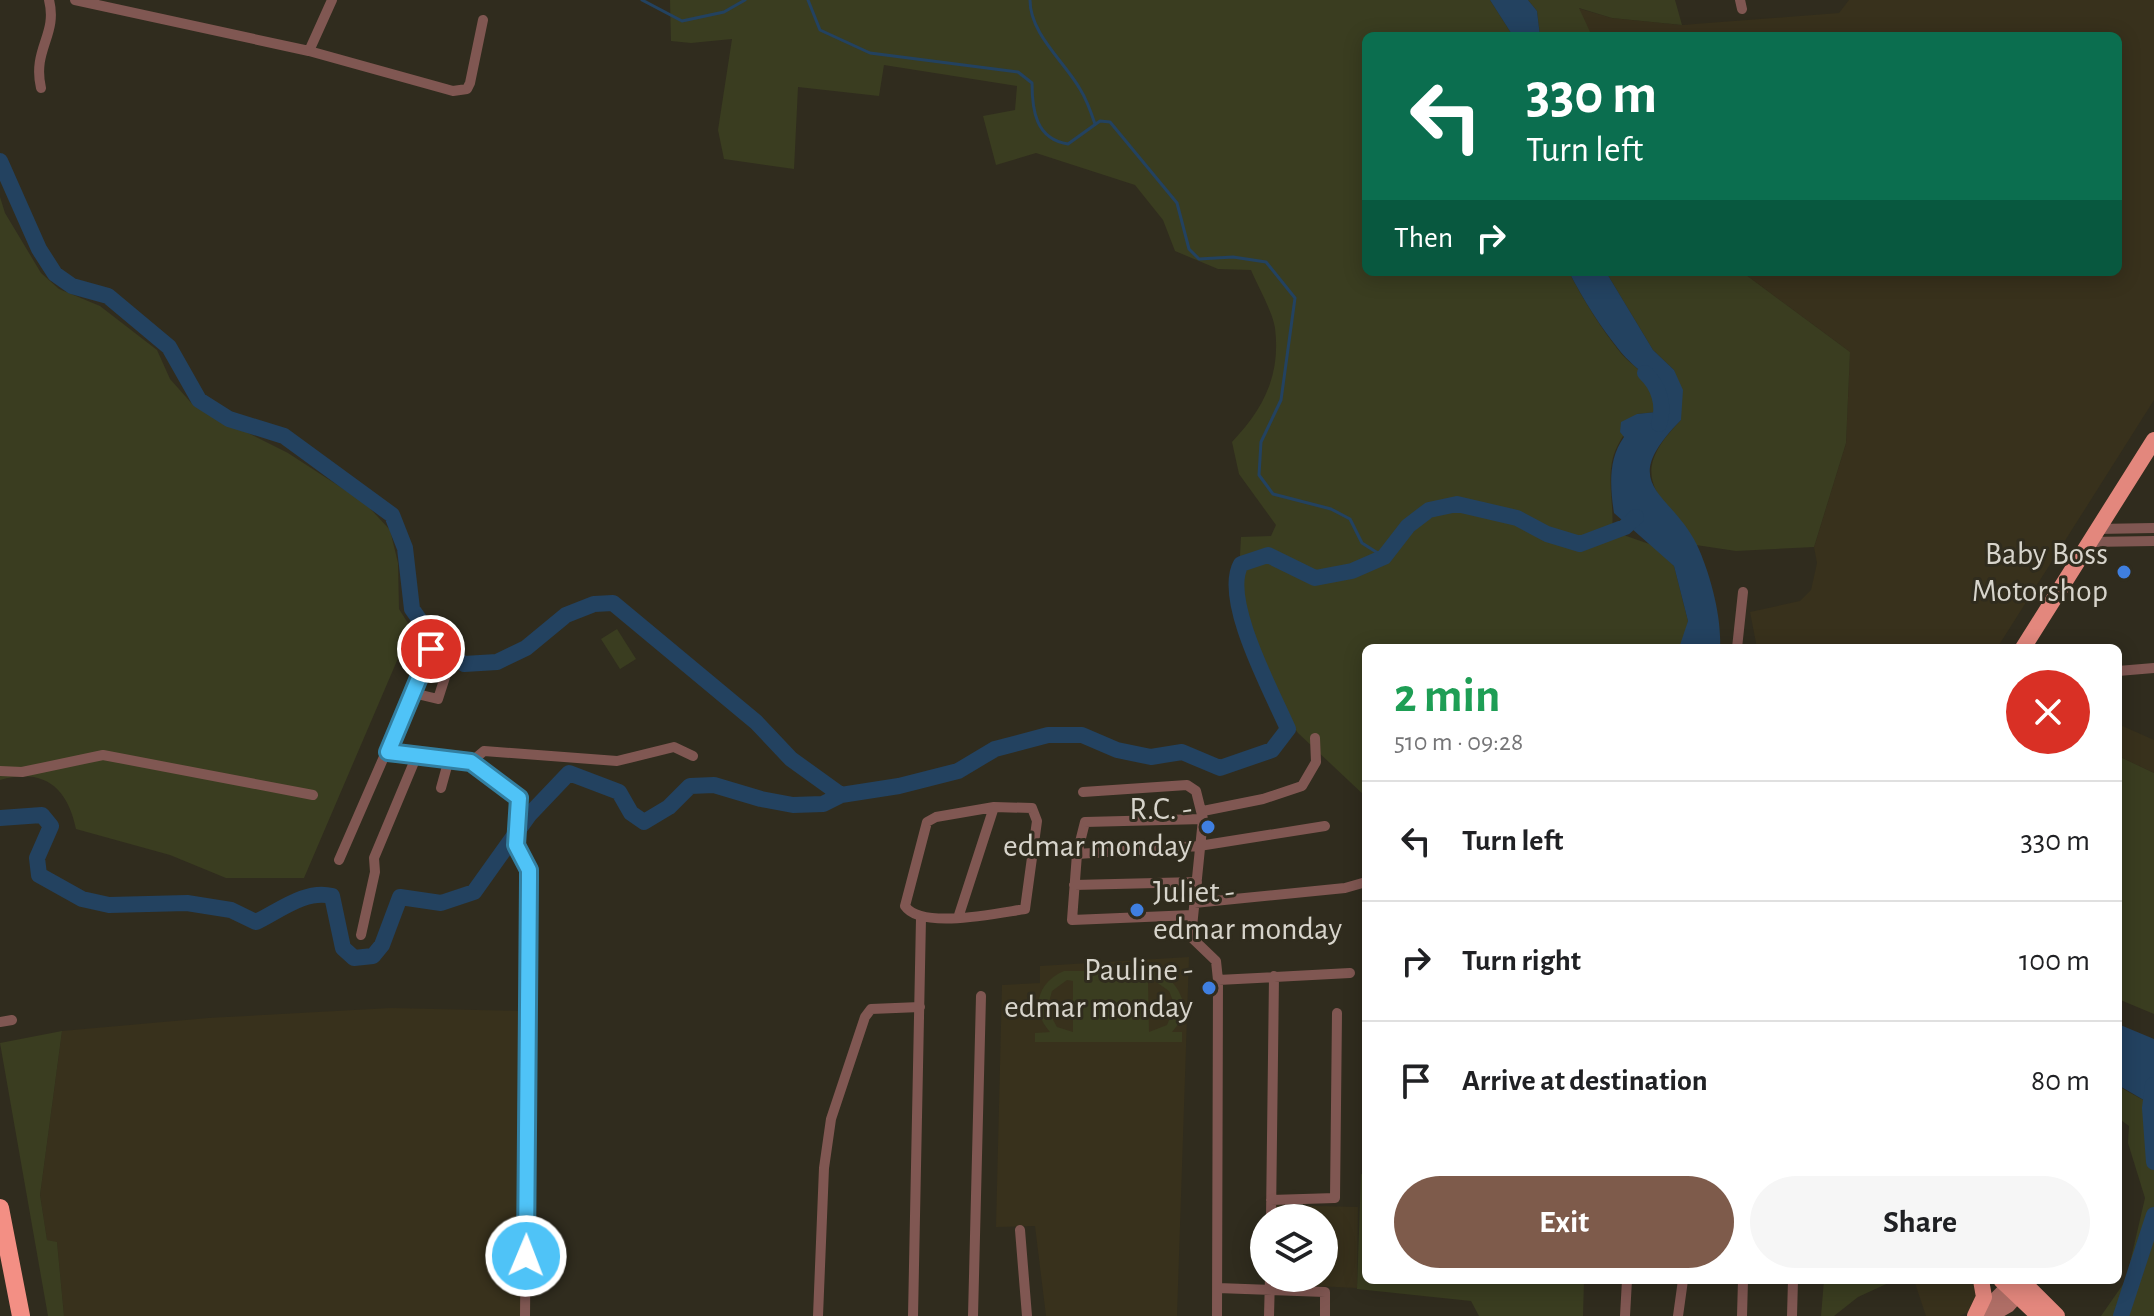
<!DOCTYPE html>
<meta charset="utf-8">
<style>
:root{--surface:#fff;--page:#f6f6f6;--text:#202124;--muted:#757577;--line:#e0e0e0;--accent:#7e5b4b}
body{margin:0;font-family:"Alegreya Sans",sans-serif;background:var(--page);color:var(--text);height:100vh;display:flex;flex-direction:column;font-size:30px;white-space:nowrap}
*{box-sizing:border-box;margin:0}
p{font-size:26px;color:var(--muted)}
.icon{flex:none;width:44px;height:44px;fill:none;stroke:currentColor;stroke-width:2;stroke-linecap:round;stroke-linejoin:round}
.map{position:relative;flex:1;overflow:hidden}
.side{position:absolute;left:1362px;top:644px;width:760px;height:640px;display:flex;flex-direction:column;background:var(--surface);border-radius:12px;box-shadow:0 4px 20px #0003}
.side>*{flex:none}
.top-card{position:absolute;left:1362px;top:32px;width:760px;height:244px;border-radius:12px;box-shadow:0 4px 20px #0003;background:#0b6e4f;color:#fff;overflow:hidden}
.buttons{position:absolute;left:1250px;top:1204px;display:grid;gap:16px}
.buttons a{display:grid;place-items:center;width:88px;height:88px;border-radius:50%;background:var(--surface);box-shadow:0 4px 20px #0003;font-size:40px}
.pin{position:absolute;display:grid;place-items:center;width:68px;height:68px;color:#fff;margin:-34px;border:4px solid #fff;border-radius:50%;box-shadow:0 2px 8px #0007}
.me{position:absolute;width:88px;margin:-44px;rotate:1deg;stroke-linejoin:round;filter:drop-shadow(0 0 6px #0008)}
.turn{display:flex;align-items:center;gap:28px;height:168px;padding:0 32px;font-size:36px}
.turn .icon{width:104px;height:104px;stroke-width:2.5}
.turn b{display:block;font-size:56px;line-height:68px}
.then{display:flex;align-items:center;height:76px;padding:0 32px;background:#0003;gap:16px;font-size:30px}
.round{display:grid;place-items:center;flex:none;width:84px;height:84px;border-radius:42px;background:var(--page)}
.head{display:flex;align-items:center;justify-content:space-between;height:136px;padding:0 32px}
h1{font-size:48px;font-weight:700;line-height:60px;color:#1e9e55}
.button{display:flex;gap:16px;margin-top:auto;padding:16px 32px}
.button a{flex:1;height:92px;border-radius:48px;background:var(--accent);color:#fff;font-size:32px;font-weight:700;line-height:92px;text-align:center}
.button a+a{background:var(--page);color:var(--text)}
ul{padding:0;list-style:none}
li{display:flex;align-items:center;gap:24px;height:120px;padding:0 32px;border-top:2px solid var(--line)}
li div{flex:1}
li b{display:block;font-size:30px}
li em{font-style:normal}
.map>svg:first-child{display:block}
.built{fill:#38311c}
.green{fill:#3a3d20;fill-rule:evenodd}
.water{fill:#234260}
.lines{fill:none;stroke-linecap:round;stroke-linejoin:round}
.stream{stroke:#234260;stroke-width:3}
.river{stroke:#234260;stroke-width:16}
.minor{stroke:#805752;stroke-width:10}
.secondary{stroke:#af6e66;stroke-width:14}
.trunk{stroke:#e3877d;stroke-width:16}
.motorway{stroke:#f38f84;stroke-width:18}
.route-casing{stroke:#337fa1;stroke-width:20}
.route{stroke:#4fc3f7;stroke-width:14}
.shop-dot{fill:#3f7fe0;stroke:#302c1e;stroke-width:3}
.labels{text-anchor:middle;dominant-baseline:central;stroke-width:6;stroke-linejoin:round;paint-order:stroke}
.poi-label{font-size:32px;fill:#d7d4cb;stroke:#302c1e;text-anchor:end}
</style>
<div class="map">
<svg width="2154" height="1316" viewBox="0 0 2154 1316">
<rect width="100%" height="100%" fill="#302c1e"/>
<path class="built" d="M1849,0h305v400l-155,245 -14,3h-228l-7,-36 50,-11 11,-11 6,-27 -3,-16 32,-104 4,-91 -108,-80h376v-236h-526l-15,-28 35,10 70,7 157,-12z
M2118,724l36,16v33l-36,-17z
M1189,957l-12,359h-131l-11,-90 -39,1 6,-242 38,-2v-17z
M391,1008l136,3 1,305h-464l-7,-73 -10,-3 -7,-45 22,-164 146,-13z
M1276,1205l82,2 -1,81 -83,-4 1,-6h49v-60h-48z
M1914,1280h61v19l-5,12 -10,5h-34z"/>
<path class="green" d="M670,0h820l23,36h-147v236h203c15,29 31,55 51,80 14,17 39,29 44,52l-8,8 -19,2c-6,11 -15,22 -20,33 -13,26 -2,57 -5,84l43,15 19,20 14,55 -6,25 -316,2v149l-68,-64 -21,-29 -40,-94 4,-73 30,-1 5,-11 -37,-51 -7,-32c31,-33 49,-66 43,-114 -3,-18 -17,-41 -24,-58l-33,-1 -43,-18 -12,-31 -28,-35 -99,-32 -40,12 -13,-49 32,-6 2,-24 -133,-21 -5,31 -81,-9 -4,82 -70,-10 -6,-29 14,-91 -41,4 -20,-2z
M1528,0h147l7,25 -70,-7 -33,-10 13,28h-52l-3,-25z
M0,197l5,16 36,60 18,16 41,17 57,44 13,29 24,27 94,47 77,50 25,27 8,33 1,46 12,19 -107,250h-78l-56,-23 -94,-26c-9,-43 -33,-61 -76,-49z
M1606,272h136l108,80 -4,91 -32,104 -78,4 -40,-6c-37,-51 -71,-68 -15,-125l-7,-50 -21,-20z
M617,629l19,30 -16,10 -19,-30z
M2118,756l36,17v241l-36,-15z
M1064,971h89c18,6 26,16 31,34l-4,17 -8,10h10v10h-147v-9l15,-1c-20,-22 -13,-50 14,-61zM1152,979l17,12 6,15 -8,19 -18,7 -1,-51h-53zM1067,980l6,1v51l-16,-5 -10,-18 5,-18z
M62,1031l-22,164 7,45 10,2 7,74h-16l-48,-273z
M2118,1086l36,20v210h-53l25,-36 19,-82 -17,-55 1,-17 -11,-8z
M1361,1174l5,1v105h218l-1,36h-104l-8,-15 -114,-12z
M1824,1280h71l-37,17 -24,19h-13z"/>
<path class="water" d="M1490,0h38l9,11 3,25h-27z
M1569,272h37l47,78 21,20 9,20 -2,30c-66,67 -11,70 16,125 13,28 25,72 23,103h-41l9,-27 -14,-55 -60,-53c-4,-26 -6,-54 10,-76l-4,-5 1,-10 16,-8 19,-2 7,-8c-4,-23 -29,-35 -43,-53 -20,-25 -36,-50 -51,-79z
M2118,1024l36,15v67l-36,-21z"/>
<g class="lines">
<path class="stream" d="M642,0l40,21 42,-9 21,-12
M808,0l12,30 50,23 148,19 14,11c0,28 4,56 36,61l32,-23 10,1 67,81 12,46 10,10 34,-2 33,5 29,36 -14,102 -20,42 -2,33 14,19 58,15 19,10 12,24 22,14
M1030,0c0,34 34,61 50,89 7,11 11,23 15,35"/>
<path class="river" d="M0,161l39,88 16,25 17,12 36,10 61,51 30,53 30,19 55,17 108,79 13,33 7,61 29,41 23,14 33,-2 29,-14 40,-33 28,-11 19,-1 143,119 35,37 50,36
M1645,373c14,13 20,32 14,51
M0,818l42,-3 9,11 -14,32 2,17 43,24 27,6 78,-2 44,7 25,12c23,-11 50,-33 76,-26l11,52 11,10 19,-2 9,-11 18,-48 41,6 33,-11 55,-77 40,-42 50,19 12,21 13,9 25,-15 21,-21 24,-1 47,14 32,6 30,-1 18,-9 58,-9 59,-15 37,-22 53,-14h34l35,15 34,7 31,-5 38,16 52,-18 16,-21c-16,-37 -67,-130 -47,-165l27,-9 47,23 37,-7 32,-14 24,-31 21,-16 28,-6 60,14 30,16 33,10 45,-17 11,-10
M2153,1085l-3,23 4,54
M2121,1316l33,-101"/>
<path class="minor" d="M75,0l234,51 144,40 14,-2 3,-6 13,-63
M1740,0l2,9
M309,51l23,-51
M41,88c-9,-39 17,-53 8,-88
M2097,529l57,-1
M2089,542l65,-1
M1737,648l6,-56
M2118,671l36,-3
M413,693l25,6 8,-25
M388,752l83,10 48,36 -3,47 13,25v10l-4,436
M471,762l13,-11 133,10 57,-14 19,9
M0,771l22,1 81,-17 210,40
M441,788l8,-29
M1083,792l104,-7 9,6 7,28 -12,118 25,24 2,19 -1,336
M994,807l38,1 5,13 -12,88c-27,4 -104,21 -120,-3l22,-84 9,-5z
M1203,811l60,-12 39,-13 14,-24 -1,-24
M1077,854l122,-8 126,-20
M339,860l92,-211
M1074,885l123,-3
M1194,903l151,-15 21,-6
M1193,915l-121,5 5,-66 8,-32 118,-3
M958,918l36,-111
M361,935l14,-63 -1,-14 43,-103
M1218,980l132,-7
M0,1022l12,-2
M1271,1200l64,-2 2,-185
M1271,1218l3,-242
M1020,1230l7,86
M1218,1288l107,4v24
M818,1316l6,-148 7,-49 34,-102 6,-8 49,-2
M913,1316l8,-398
M973,1316l8,-320
M1269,1316l1,-38
M1625,1316l2,-36
M1678,1316l5,-36
M1742,1316l1,-36
M1792,1316l1,-36"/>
<path class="secondary" d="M1979,1316l35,-36
M1990,1316l18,-10 16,-18"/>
<path class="trunk" d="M2023,648l131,-208
M2001,1280l38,36
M2021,1280l36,36
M1975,1316l9,-19 -3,-17"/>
<path class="motorway" d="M0,1208l21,108"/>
</g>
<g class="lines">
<defs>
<path id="route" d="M431,649l-43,103 83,10 48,36 -3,47 13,25v10l-3,376"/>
</defs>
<use href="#route" class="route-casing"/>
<use href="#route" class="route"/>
</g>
<g class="shop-dot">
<circle cx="2124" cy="572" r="8"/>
<circle cx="1208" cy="827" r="8"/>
<circle cx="1137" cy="910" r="8"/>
<circle cx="1209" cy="988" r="8"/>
</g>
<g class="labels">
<g class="poi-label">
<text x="2108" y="554">Baby Boss<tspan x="2108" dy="37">Motorshop</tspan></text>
<text x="1192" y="809">R.C. -<tspan x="1192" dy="37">edmar monday</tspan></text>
<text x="1153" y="892" text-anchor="start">Juliet -<tspan x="1153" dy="37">edmar monday</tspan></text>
<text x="1193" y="970">Pauline -<tspan x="1193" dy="37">edmar monday</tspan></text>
</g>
</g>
</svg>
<div class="buttons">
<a><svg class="icon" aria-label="layers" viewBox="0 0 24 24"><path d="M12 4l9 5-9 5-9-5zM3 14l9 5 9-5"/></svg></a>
</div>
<div class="pin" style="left:431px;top:649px;background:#d93025"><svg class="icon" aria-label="arrive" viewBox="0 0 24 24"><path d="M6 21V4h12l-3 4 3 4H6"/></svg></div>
<svg class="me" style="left:526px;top:1256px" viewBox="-20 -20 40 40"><circle r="17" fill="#4fc3f7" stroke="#fff" stroke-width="3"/><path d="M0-11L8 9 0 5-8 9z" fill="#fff"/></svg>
<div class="top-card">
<div class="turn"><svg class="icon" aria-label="left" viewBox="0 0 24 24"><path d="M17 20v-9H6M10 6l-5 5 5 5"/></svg><div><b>330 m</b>Turn left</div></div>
<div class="then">Then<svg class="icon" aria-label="right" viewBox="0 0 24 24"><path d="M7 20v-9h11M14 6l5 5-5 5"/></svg></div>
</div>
<section class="side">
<div class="head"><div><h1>2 min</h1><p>510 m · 09:28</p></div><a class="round" style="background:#d93025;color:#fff"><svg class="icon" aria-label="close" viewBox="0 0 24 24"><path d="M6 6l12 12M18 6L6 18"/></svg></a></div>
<ul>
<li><svg class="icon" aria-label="left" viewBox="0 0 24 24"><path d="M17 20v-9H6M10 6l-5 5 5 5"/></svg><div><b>Turn left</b></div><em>330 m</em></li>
<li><svg class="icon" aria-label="right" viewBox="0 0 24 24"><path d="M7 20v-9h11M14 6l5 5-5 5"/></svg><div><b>Turn right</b></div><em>100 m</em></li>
<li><svg class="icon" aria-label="arrive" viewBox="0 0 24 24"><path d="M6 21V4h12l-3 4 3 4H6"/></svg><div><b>Arrive at destination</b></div><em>80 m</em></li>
</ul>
<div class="button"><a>Exit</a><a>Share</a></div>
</section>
</div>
